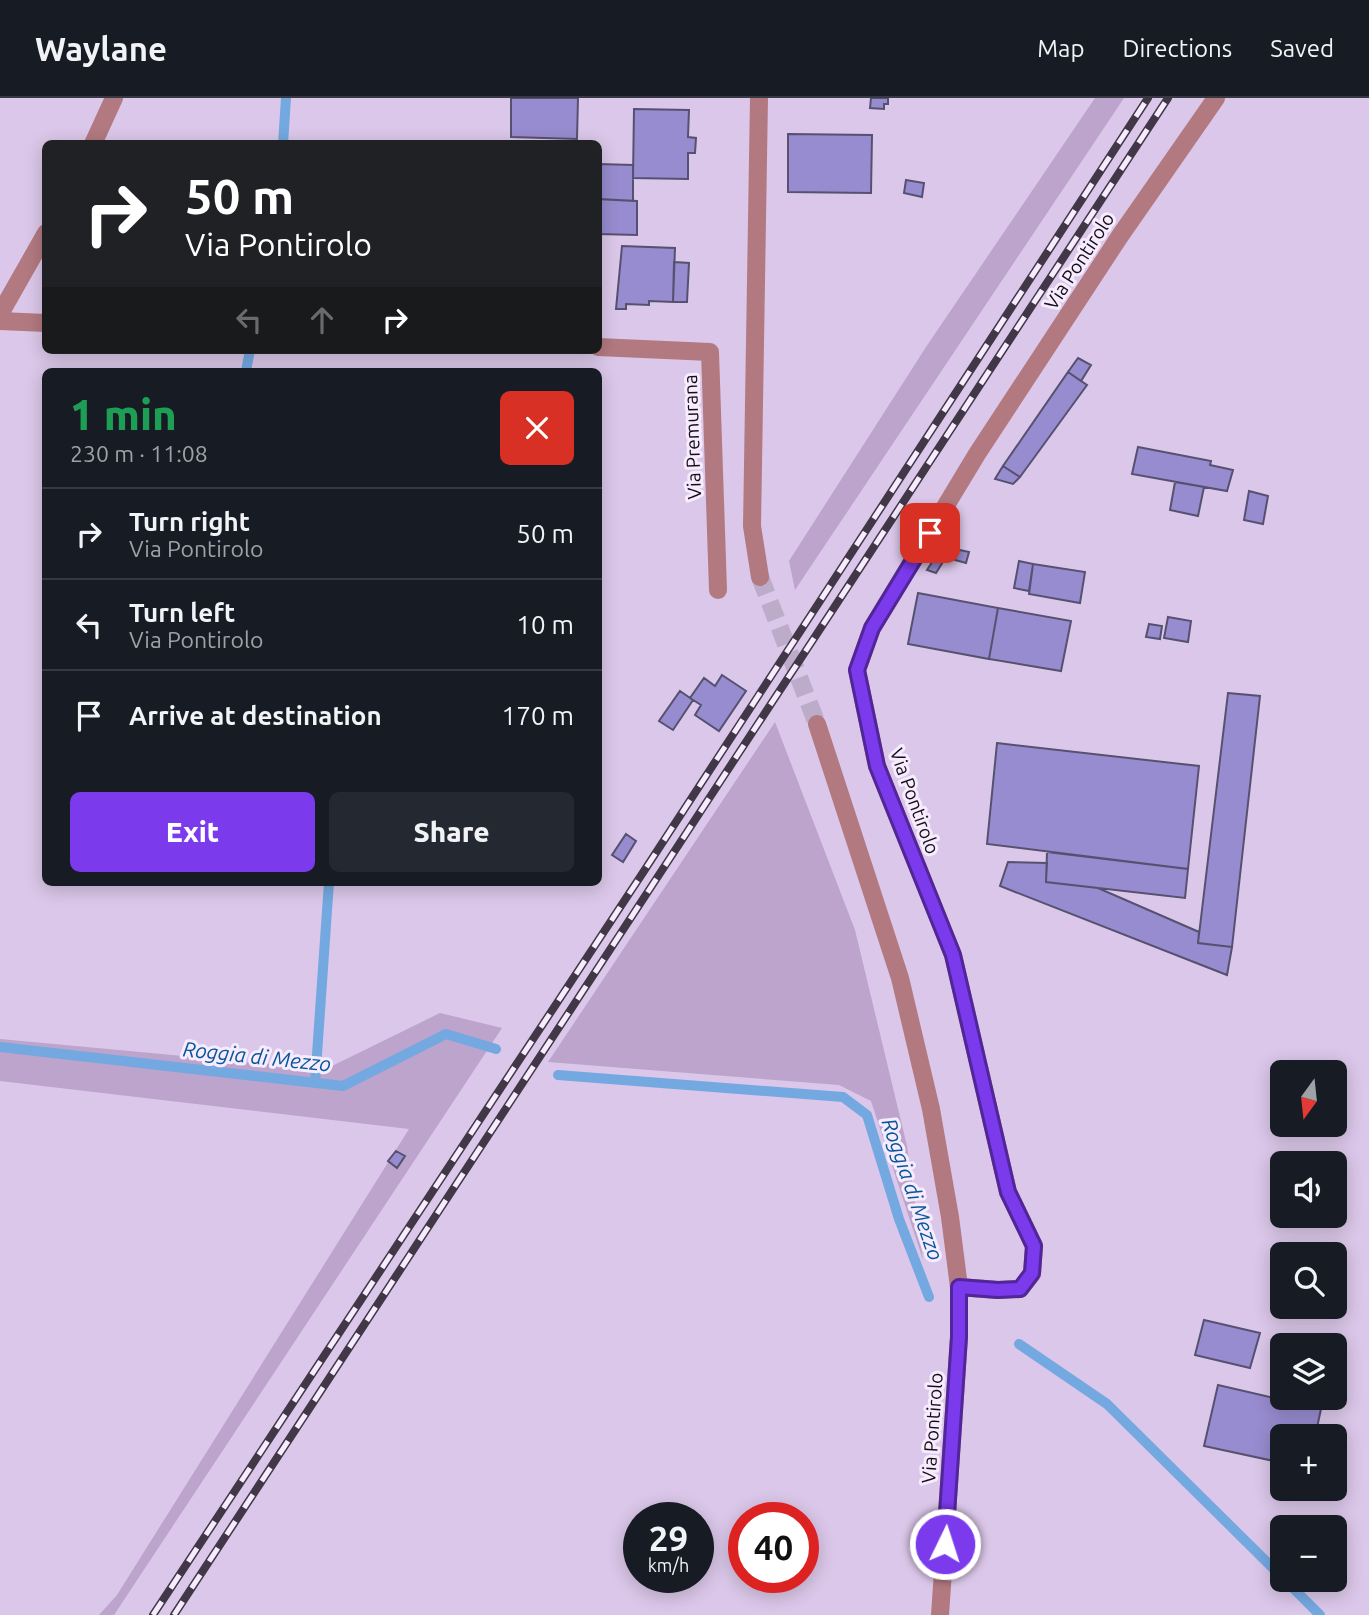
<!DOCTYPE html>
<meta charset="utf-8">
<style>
:root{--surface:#171b24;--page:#242831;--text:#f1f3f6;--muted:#9ea1a6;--line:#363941;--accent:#7c3aed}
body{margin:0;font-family:Ubuntu,sans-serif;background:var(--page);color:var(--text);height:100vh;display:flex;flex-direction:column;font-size:26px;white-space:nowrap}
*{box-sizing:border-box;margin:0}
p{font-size:23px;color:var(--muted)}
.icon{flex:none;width:38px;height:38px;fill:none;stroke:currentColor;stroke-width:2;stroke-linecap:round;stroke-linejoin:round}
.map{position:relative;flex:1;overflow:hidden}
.sheet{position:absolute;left:42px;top:270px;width:560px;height:518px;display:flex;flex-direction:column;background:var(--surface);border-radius:10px;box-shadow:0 4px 18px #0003}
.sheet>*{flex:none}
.top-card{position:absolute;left:42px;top:42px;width:560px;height:214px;border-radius:10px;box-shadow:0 4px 18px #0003;background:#202124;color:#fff;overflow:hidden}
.needle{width:46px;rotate:195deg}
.fabs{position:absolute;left:1270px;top:962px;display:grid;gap:14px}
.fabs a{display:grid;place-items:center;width:77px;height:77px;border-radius:10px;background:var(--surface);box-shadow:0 4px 18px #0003;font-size:35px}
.speed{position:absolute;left:623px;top:1404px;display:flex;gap:14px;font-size:35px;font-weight:700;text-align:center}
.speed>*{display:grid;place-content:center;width:91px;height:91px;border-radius:50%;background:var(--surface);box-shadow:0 4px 18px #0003;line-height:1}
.speed small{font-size:18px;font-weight:400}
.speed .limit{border:10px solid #d22;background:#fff;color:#111}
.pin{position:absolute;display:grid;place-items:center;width:60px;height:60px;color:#fff;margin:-30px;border-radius:14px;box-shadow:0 4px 10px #0006}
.me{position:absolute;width:77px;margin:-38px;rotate:4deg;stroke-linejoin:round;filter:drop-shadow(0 0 5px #0008)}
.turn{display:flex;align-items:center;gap:24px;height:147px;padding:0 28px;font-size:32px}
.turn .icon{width:91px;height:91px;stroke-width:2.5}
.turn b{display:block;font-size:49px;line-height:60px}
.lanes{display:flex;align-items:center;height:66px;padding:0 28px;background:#0003;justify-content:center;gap:35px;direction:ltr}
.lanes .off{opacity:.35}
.round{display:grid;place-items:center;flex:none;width:74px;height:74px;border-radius:10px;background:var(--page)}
.head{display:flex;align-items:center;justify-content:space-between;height:119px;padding:0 28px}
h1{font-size:42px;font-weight:800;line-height:52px;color:#1e9e55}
.action{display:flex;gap:14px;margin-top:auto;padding:14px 28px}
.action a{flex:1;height:80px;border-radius:10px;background:var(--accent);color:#fff;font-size:28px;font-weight:800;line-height:80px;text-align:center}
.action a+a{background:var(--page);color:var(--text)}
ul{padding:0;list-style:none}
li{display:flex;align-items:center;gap:21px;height:91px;padding:0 28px;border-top:2px solid var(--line)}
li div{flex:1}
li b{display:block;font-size:26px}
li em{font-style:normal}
header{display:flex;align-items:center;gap:42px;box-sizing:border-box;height:98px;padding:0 35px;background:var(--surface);border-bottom:2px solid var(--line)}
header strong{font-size:33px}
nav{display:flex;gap:38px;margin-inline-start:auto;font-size:24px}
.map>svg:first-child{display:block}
.green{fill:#bca4cc}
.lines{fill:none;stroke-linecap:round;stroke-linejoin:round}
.stream{stroke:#74a8e0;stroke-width:10}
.building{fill:#988cd0;stroke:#565170;stroke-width:2}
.tertiary-tunnel{stroke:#bdabca;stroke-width:18;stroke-dasharray:18 9;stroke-linecap:butt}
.minor{stroke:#b27980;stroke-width:18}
.tertiary{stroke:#b27980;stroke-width:18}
.rail-casing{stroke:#413747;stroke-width:8}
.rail{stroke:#f7ecfe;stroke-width:5;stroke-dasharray:16;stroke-linecap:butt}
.route-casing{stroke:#51269a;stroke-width:18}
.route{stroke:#7c3aed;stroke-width:12}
.labels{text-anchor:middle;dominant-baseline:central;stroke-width:6;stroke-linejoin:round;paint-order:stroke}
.street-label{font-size:19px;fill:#140d18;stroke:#f7ecfe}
.water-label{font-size:21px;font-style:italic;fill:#07569a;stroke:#f7ecfe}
</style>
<header>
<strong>Waylane</strong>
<nav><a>Map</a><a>Directions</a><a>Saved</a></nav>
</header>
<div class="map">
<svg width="1369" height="1517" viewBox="0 0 1369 1517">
<rect width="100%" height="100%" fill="#dbc7e9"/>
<path class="green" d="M1095,0h29l-329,492 -6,-29 137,-214z
M775,624l80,208 52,216 16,114 -52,-159 -32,-16 -291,-23z
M440,915l62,15 -388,587h-15l18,-20 292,-466 -409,-48v-42l292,27 38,1z"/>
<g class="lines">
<path class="stream" d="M283,46l3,-46
M246,273l4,-21
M0,949l343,39 103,-52 50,15
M558,977l285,22 24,18 32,104 30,78
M315,985l14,-201
M1019,1246l88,60 176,174
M1285,1482l35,35"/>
</g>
<path class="building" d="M511,0h67l-1,41 -66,-2z
M871,0h17v6h-4v5l-14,-1z
M634,11l55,1 -1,27 8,1 -1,15h-7v26l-55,-1z
M788,36l84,1 -1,58 -83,-1z
M598,66l35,1v36l-35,-2z
M906,82l18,3 -2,14 -18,-4z
M598,101l39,2v34l-39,-1z
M622,148l53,2 -2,54 -24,-1v4l-23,-1v5h-10z
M674,164l15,1 -2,39h-14z
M1078,260l13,7 -10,16 -13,-9z
M1068,274l19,13 -67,92 -17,-11z
M1138,349l73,14 -1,4 23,5 -6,21 -95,-17z
M1003,368l17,11 -7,7 -18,-5z
M1175,384l29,5 -6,29 -28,-6z
M1249,393l19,5 -5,28 -19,-4z
M942,449l9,2 -15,24 -9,-3z
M955,451l14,3 -3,11 -11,-3z
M1019,463l14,3 -4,27 -15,-3z
M1033,466l52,8 -5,31 -51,-9z
M918,495l80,15 -9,51 -81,-15z
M998,510l73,13 -10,50 -72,-12z
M1168,519l23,4 -3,21 -24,-4z
M1149,526l13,2 -2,13 -14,-2z
M722,577l24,16 -27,40 -24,-16 6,-10 -11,-7 14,-20 11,8z
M680,593l13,9 -20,30 -14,-9z
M1228,595l32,3 -28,251 -34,-4z
M997,645l202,23 -11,103 -201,-25z
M626,736l10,7 -13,21 -11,-7z
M1047,754l141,17 -3,29 -139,-16z
M1008,764l39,1 -1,19 52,6 101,44 -1,11 34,4 -5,28 -227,-89z
M396,1053l9,5 -8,12 -9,-7z
M1204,1222l56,13 -10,35 -55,-13z
M1218,1287l103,24 -6,28h-32v26l-79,-17z"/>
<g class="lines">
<path class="tertiary-tunnel" d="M760,479l57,147"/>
<path class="minor" d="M93,46l21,-46
M0,216l46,-81
M0,223l46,2
M598,249l112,5 8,238
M959,1189l39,3 22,-1 12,-15 2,-28 -26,-54 -55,-237 -76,-189 -20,-96 15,-42 105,-174 143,-218 96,-138"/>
<path class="tertiary" d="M759,0l-7,428 8,51
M817,626l83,254 31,131 19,108 9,70v50l-19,278"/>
<defs>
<path id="rail" d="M153,1517l491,-744 504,-773
M174,1517l994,-1517"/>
</defs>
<use href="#rail" class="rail-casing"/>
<use href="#rail" class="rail"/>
</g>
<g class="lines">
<defs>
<path id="route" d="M930,435l-58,95 -15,42 20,96 76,189 55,237 26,54 -2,27 -12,16 -22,1 -39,-3v50l-14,207"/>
</defs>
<use href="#route" class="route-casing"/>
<use href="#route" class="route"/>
</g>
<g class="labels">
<g class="street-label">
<text transform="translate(1079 163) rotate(-57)">Via Pontirolo</text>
<text transform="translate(692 339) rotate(-92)">Via Premurana</text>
<text transform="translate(915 703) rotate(70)">Via Pontirolo</text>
<text transform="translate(932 1330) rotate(-86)">Via Pontirolo</text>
</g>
<g class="water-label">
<text transform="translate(257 958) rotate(6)">Roggia di Mezzo</text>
<text transform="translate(913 1091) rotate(71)">Roggia di Mezzo</text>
</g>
</g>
</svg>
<div class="fabs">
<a><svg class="needle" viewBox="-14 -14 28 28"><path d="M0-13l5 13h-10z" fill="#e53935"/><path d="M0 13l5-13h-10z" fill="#9ea1a6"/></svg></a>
<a><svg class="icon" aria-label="sound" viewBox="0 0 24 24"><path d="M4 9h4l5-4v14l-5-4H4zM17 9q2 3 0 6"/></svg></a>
<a><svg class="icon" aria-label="search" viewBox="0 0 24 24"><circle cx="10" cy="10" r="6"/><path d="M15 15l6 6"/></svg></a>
<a><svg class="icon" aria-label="layers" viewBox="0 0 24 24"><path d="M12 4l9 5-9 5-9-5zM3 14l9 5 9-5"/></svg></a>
<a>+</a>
<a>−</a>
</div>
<div class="speed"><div>29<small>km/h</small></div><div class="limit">40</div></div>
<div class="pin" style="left:930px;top:435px;background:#d93025"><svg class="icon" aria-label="arrive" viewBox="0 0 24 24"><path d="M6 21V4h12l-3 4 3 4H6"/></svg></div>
<svg class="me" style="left:945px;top:1446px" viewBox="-20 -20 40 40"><circle r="17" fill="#7c3aed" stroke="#fff" stroke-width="3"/><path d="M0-11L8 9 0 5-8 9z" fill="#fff"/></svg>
<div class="top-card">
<div class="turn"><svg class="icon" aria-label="right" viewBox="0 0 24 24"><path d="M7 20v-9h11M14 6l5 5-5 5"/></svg><div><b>50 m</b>Via Pontirolo</div></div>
<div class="lanes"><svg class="icon off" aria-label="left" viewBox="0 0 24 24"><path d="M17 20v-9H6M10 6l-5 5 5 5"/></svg><svg class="icon off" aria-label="ahead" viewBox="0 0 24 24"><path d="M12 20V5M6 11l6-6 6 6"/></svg><svg class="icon" aria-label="right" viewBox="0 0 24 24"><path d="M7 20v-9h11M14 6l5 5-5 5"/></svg></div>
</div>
<section class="sheet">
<div class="head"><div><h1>1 min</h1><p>230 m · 11:08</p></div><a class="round" style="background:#d93025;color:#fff"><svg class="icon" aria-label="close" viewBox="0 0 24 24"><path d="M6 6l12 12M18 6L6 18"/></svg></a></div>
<ul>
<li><svg class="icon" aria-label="right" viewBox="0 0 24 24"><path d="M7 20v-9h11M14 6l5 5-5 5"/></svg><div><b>Turn right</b><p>Via Pontirolo</p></div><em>50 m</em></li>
<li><svg class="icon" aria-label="left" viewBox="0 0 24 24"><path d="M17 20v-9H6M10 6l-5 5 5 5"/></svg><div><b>Turn left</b><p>Via Pontirolo</p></div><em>10 m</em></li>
<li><svg class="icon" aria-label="arrive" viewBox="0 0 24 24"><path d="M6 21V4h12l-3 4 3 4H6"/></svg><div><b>Arrive at destination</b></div><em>170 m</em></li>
</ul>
<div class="action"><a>Exit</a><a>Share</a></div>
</section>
</div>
